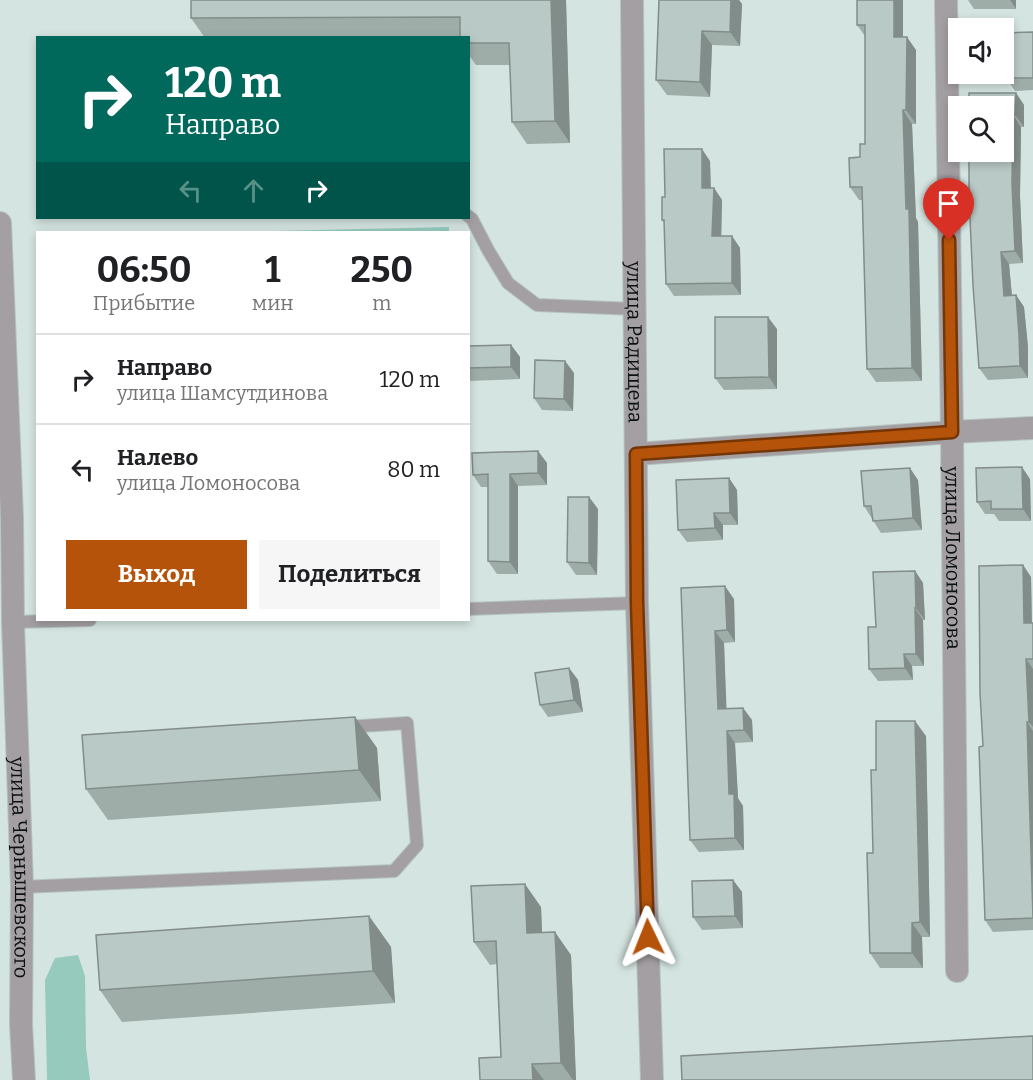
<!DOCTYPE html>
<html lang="ru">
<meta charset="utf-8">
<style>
:root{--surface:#fff;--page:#f6f6f6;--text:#202124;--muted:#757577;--line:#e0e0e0;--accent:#b45309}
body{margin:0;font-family:Bitter,serif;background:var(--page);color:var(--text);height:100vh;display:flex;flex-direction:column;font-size:22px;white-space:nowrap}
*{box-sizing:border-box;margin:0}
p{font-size:20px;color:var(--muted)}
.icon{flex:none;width:33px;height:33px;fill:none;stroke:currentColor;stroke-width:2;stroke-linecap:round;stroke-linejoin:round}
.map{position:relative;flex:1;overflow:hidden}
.panel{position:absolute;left:36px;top:231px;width:434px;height:390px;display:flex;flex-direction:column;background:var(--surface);border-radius:0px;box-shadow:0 3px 9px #0003}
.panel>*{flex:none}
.top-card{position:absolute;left:36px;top:36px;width:434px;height:183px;border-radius:0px;box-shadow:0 3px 9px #0003;background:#00695c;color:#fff;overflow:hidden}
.buttons{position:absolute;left:948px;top:18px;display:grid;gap:12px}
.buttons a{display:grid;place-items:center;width:66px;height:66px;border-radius:0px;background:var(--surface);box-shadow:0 3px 9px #0003;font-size:30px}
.pin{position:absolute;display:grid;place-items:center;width:51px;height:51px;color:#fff;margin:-62px -26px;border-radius:50% 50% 50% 0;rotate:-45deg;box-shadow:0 0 6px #0007}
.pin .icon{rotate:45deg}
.me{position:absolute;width:66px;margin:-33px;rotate:358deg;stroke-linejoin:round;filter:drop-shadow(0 0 4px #0008)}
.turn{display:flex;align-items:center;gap:21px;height:126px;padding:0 30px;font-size:27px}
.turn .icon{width:78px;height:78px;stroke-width:2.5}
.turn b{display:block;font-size:42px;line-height:51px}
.lanes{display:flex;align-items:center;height:57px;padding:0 30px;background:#0003;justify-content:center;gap:30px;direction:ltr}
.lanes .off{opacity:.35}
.eta{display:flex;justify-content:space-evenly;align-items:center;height:102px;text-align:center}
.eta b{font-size:36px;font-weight:700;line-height:42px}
.action{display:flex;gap:12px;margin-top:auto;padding:12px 30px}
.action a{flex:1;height:69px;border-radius:0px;background:var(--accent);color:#fff;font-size:24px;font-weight:700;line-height:69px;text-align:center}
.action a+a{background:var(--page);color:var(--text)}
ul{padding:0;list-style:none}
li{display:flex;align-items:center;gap:18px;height:90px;padding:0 30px;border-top:2px solid var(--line)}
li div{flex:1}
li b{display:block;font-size:22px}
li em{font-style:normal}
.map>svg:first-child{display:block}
.green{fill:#95cabd}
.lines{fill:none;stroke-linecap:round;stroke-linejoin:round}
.service-casing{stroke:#b4c2bf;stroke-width:14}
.minor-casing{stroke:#b4c2bf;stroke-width:24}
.service{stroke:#a49fa3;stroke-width:12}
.minor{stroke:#a49fa3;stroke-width:22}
.wall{fill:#9fada9}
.shaded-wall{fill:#828d8a}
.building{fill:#b9c9c5;stroke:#828d8a;stroke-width:1.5}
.route-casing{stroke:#753606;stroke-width:15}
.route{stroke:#b45309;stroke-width:10}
.labels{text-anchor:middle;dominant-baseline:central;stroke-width:4.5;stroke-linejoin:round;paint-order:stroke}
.street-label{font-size:20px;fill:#0b1110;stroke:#e1f2ed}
</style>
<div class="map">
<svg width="1033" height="1080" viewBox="0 0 1033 1080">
<rect width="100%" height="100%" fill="#d4e4e0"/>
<path class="green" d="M449,227v5h-175v-1z
M78,955l7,21 1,72 4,32h-43l-2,-100 10,-22z"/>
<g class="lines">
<defs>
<path id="service" d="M468,216l4,3 16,31 20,33 29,22 98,4
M468,609l169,-6
M13,622l77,-2
M22,887l372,-16 23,-26 -10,-122 -61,4"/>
<g id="minor">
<path id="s1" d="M632,0l5,603 15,477"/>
<path id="s2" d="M946,0l6,432 5,539"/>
<path id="s3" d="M0,223l12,294 1,105 9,265 -1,137 3,56"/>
<path d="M636,454l316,-22 81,-4"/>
</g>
</defs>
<use href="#service" class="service-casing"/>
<use href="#minor" class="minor-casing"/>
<use href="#service" class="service"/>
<use href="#minor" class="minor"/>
</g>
<path class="wall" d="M191,0h375l4,143 -43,1 -15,-22 -2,-57h-34l-8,-11v-16h-263l-14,-20z
M659,0h80l3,4 -2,42 -28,-1 -2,52 -43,-2 -11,-15z
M857,0h46v37l13,13v74h-4l4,94 2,4 4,159 -46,1 -9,-13 -5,-169h-3l-9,-13 15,-43v-108l-8,-11z
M968,0h48v9h-42z
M1033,32v58l-18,1 -9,-13z
M1016,93l8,12v22h-3l-1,69 3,67 -14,1 3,32 4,-1 8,12 4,40v31l-40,2 -9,-12z
M710,161l1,27h3l8,12 -1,36h11l8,12 1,47 -67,1 -8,-12 -2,-61 -2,-3 3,-23z
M777,329v60l-53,1 -9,-12z
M511,345l9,12v22l-52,2v-35z
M565,361l9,12 -1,38 -31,-1 -8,-12z
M538,451l9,12v22l-29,1v88h-21l-9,-13v-74h-7l-8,-12z
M729,478l8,12 1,35h-15v15l-36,2 -9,-12z
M1030,479l1,42h-32l-5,-7h-9l-8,-12z
M918,480l4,50 -41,3 -17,-27z
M589,497l9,12 -1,66h-21l-9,-13z
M1023,565l8,12 1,46h1v307l-40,2 -8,-12z
M915,571l8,12 2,37h-2l1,46h-12l1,14 -35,1 -9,-12 7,-42z
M681,588l53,11 1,43 -11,1 2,65h17l9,12 1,22 -18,1 3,56 5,7 1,44 -45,2 -9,-12z
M569,668l9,12 5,32 -35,5 -8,-12z
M355,717l22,31 4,53 -273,19 -22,-31z
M926,736l4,201h-8l1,31h-43l-10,-15 6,-183z
M733,880l9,12 1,36 -41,2 -9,-13z
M541,907l1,26 29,22 5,125h-96l21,-23 -4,-93 -7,1 -16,-23z
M369,916l22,31 4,56 -273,19 -22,-32z"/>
<path class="shaded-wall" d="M551,0h15l4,143 -15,-22z
M731,0h8l3,4 -2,42 -10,-14z
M894,0h9v50l-9,-13z
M1010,0h6v9z
M702,31l10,14 -2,52 -10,-15z
M907,37l9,13v74l-10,-14z
M1016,93l8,12v22l-9,-12z
M903,110l9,14 4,94 2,4 4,159 -10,-13z
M1013,115l8,12 -1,69 3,67 -8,-12 -3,-67z
M702,149l8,12 1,39 -9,-12z
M714,188l8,12 -1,48 -9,-12z
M732,236l8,12 1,47 -9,-12z
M1001,252l8,12 4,44 -9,-12z
M1016,295l8,12 4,40v31l-8,-12z
M768,317l9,12v60l-8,-12z
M511,345l9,12v22l-9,-12z
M565,361l9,12 -1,38 -9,-12z
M538,451l9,12v22l-9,-12z
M1022,467l8,12 1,42 -8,-12z
M910,468l8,12 4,50 -9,-12z
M510,474l8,12v88l-8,-12z
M729,478l8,12 1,35 -8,-12z
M589,497l9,12 -1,66 -8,-12z
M714,513l9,12v15l-8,-12z
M1023,565l8,12 1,58 -8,-12z
M915,571l8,12 2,37 -9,-12z
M725,586l9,13 1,43 -8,-12z
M915,608l8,12 1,46 -8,-12z
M715,631l9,12 3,78 -9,-12z
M904,654l8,12 1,14 -8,-12z
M1026,659l7,10v58l-4,-5z
M569,668l9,12 5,32 -9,-12z
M743,708l9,12 1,22 -9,-12z
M355,717l22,31 4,53 -22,-31z
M915,721l11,15 4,201 -10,-15z
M1027,722l6,9v164z
M727,731l8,12 3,55 5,8 1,44 -9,-12 -6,-44z
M733,880l9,12 1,36 -8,-12z
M525,884l16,23 2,49 -16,-23z
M369,916l22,31 4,56 -22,-32z
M912,923l10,14 1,31 -11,-15z
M555,932l16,23 5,125h-3l-12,-17z
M532,1064l12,16h-11z"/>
<path class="building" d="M191,0h360l4,121 -43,1 -3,-79h-41v-5h-8v-21l-269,1z
M659,0h72l-1,32 -28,-1 -2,51 -44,-2z
M857,0h37v37h13l-1,73h-3l3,99h3l3,159 -45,1 -5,-182h-12l-1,-29 11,-1v-13h5v-119h-8z
M1033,32v46h-27l-1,-45z
M969,93h47l-1,22h-2l-1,69 3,67 -14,1 3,44 12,-1 3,40 1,31 -41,2 -6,-83 -4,-89v-44h35v-46h-35z
M664,149h38v39h12l-2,48h20v47l-66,1 -2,-64h-2v-23h3z
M715,317h53l1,60 -54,1z
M511,345v22l-43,1v-22z
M535,360l30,1 -1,38 -30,-1z
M538,451v22l-28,1v88l-22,-1v-87l-15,1 -1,-22z
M1022,467l1,42h-32v-8l-14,1 -1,-34z
M910,468l3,50 -40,3 -2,-15h-7l-3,-35z
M729,478l1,35h-16l1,15 -37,2 -2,-50z
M568,497h21v66l-22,-1z
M1023,565l1,58h9v36h-7l3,63h-2l6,196 -48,2 -6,-173 4,-1 -3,-53 -1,-127z
M915,571l1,37h-1l1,46h-12l1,14 -36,1 -1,-42h8l-3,-55z
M725,586l2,44 -12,1 3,78 25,-1 1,22 -17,1 2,63h5l1,44 -45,2 -9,-252z
M569,668l5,32 -34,5 -5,-32z
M355,717l4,53 -273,19 -4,-54z
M876,721h39l5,201 -8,1v30h-42l-3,-100h6l-2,-83h5z
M733,880l2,36 -42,1 -1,-36z
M525,884l2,49 28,-1 6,131 -29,1 1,16h-53l-1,-22 22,-1 -5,-116 -22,1 -3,-56z
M369,916l4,55 -273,19 -4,-55z
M1033,1036v44h-351l-1,-24z"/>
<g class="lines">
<defs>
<path id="route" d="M648,937l-11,-334 -1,-149 316,-22 -3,-192"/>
</defs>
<use href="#route" class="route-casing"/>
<use href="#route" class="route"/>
</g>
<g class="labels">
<g class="street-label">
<text stroke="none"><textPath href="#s1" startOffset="342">улица Радищева</textPath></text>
<text stroke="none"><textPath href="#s2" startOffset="558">улица Ломоносова</textPath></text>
<text stroke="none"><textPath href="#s3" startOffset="645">улица Чернышевского</textPath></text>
</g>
</g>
</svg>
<div class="buttons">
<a><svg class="icon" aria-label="sound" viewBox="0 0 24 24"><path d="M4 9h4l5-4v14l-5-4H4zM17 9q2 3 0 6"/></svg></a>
<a><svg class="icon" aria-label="search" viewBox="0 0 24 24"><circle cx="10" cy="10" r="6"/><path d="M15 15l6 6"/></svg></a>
</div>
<div class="pin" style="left:949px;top:240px;background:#d93025"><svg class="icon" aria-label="arrive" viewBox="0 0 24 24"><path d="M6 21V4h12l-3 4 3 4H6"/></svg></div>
<svg class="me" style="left:648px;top:937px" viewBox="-20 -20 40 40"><path d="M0-17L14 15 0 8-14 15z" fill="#b45309" stroke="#fff" stroke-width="4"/></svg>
<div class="top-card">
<div class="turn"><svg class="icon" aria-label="right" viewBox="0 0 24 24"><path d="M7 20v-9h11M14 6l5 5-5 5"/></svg><div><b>120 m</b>Направо</div></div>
<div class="lanes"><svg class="icon off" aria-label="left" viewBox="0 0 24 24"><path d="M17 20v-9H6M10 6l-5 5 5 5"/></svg><svg class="icon off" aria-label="ahead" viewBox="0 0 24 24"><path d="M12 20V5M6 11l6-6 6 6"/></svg><svg class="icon" aria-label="right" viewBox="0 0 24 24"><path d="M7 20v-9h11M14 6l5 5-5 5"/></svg></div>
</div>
<section class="panel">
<div class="eta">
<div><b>06:50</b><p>Прибытие</p></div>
<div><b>1</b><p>мин</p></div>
<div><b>250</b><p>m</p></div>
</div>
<ul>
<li><svg class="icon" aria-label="right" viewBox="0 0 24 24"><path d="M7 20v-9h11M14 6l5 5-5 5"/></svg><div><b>Направо</b><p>улица Шамсутдинова</p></div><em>120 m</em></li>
<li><svg class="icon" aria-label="left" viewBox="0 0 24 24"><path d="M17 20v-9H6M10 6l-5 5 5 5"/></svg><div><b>Налево</b><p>улица Ломоносова</p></div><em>80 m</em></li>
</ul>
<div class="action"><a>Выход</a><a>Поделиться</a></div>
</section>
</div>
